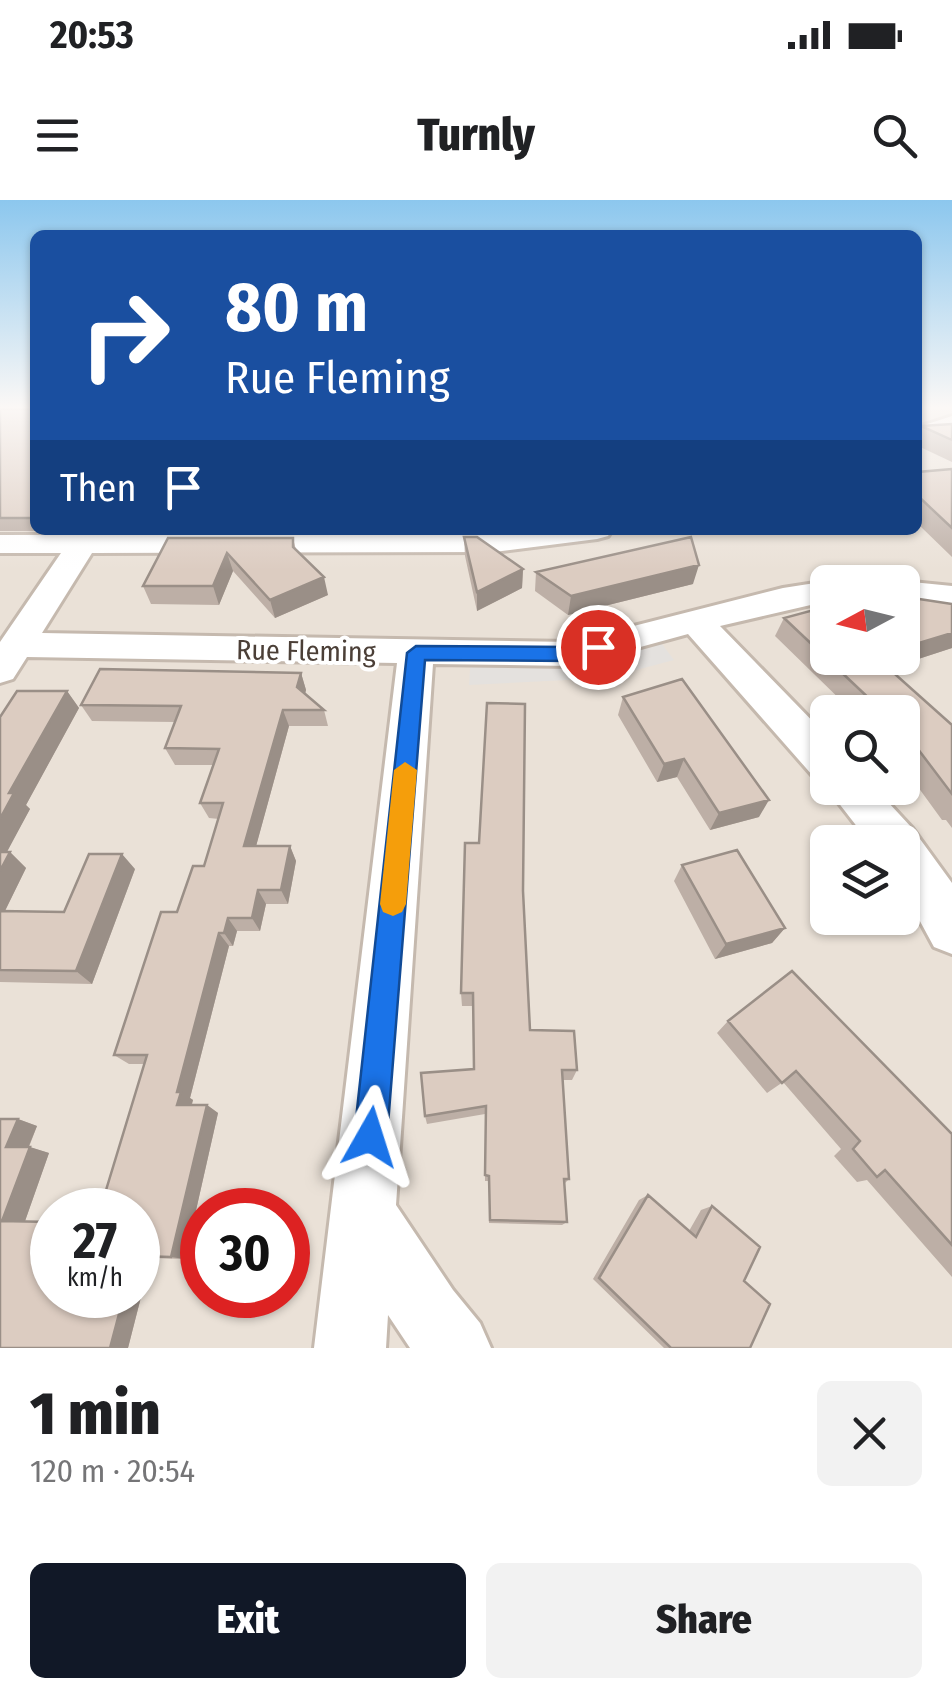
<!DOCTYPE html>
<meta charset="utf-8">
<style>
:root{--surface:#fff;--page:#f2f2f2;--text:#202124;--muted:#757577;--accent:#111827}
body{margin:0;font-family:"Fira Sans Condensed",sans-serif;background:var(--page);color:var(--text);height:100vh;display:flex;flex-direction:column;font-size:38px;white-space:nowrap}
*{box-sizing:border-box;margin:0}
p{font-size:32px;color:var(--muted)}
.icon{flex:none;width:55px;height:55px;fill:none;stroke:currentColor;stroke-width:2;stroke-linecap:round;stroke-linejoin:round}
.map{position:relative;height:1148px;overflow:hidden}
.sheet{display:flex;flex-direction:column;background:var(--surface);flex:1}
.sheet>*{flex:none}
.guide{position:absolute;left:30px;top:30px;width:892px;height:305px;border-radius:15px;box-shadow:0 2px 8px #0004;background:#1a4fa0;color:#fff;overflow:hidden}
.needle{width:65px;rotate:263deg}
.tools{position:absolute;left:810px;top:365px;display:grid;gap:20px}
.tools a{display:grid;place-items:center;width:110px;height:110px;border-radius:15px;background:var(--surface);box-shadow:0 2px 8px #0004;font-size:50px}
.speed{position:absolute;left:30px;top:988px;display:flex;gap:20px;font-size:50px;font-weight:700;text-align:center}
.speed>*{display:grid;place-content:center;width:130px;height:130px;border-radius:50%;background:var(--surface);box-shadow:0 2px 8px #0004;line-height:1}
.speed small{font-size:25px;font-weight:400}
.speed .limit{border:15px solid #d22;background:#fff;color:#111}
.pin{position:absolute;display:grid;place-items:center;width:85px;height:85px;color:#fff;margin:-42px;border:5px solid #fff;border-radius:50%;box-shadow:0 2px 10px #0007}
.me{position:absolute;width:110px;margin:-55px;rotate:6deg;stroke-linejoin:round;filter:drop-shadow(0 0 8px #0008)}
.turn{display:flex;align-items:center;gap:35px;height:210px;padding:0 30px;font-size:45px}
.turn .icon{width:130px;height:130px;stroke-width:2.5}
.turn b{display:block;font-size:70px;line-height:85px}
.then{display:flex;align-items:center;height:95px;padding:0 30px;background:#0003;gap:20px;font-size:38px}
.round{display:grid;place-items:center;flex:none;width:105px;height:105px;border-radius:15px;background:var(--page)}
.overview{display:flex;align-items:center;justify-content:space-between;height:170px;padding:0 30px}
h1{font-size:60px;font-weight:800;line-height:75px}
.button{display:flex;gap:20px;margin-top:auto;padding:20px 30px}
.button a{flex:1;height:115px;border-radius:15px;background:var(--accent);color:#fff;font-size:40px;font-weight:800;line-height:115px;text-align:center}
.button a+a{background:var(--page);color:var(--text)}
.status{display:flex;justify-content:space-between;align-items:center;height:70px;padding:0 50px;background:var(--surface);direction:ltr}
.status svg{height:28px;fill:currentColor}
header{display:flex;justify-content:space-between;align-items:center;height:130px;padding:0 30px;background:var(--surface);font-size:45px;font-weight:800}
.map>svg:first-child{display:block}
.residential{fill:#eae1d7;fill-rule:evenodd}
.parking{fill:#e4e1de}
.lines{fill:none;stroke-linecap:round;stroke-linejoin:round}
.minor-casing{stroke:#c5b9ae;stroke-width:6}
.minor{fill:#fff;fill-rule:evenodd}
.wall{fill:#bdafa6}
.shaded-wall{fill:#9a8f87}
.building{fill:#dcccc1;stroke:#9a8f87;stroke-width:2.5}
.route{fill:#1a73e8;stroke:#114b97;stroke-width:2.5}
.slow{fill:#f59e0b}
.labels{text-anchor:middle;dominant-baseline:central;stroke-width:8;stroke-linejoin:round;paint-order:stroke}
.street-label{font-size:28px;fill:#4b3f37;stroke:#fff}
</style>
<div class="status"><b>20:53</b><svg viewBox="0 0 49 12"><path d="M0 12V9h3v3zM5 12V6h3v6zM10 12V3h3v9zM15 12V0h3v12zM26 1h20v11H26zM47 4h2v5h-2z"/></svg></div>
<header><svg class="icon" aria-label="menu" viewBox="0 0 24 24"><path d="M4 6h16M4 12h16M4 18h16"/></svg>Turnly<svg class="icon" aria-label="search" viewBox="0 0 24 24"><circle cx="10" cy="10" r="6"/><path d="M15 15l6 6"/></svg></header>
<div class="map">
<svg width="952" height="1148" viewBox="0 0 952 1148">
<rect width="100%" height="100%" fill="#f6f0ea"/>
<path class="residential" d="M0,209l35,121h883v-121h34v939h-952zM828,382h74v76h-74zM828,512h74v76h-74zM828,642h74v76h-74zM52,1010h86v85h-86zM202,1010h86v85h-86z"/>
<path class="parking" d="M653,432l21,28 -68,18 -137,7 2,-32 100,1z"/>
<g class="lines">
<defs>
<path id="minor" d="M952,216v15l-34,11v-15z
M524,330h88l-4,6 -11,3 -103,13 -402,1 -50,80 529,9 212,-54 45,-7 7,1h-7v19l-108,25 108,111v43l-15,-4 -125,-142 -117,32 -138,-2 -37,541 57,85 27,33 11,25h-81l-22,-33 -2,33h-72l83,-685 -370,-6 -14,22 -13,4v-41l61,-89h-61v-18l494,-1z
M902,381l50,5v20l-50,-5v-19h-7z
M827,588h48l37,40 40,55v71l-18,-7 -32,-59v-46h-33z"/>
</defs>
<use href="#minor" class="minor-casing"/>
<use href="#minor" class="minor"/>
</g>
<path class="wall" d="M0,209h35v121l96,1h-131z
M952,224v38l-34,-16v-14l3,-6z
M952,269v88l-34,-33v-52z
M188,330h111l-111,1z
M464,337l59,32 -1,19 -45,23 -12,-55z
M168,338h125l3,12 32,45 -53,23 -42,-47 -14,34 -68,-1 -8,-18z
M536,372l157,12 -125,31 -33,-24z
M906,397l46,7v44l-46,15 -4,-13v-47z
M784,418l168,107v103l-6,-8h-4l-40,-55v-53h-49l-78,-76z
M100,469l201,4 5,17 -1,4 19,16 4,16h-39l-33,120h34l6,15 -8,43h-22l-6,27h-23l-4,15h-4l-39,152 3,2 -1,5h15l11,8 -33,146 -34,-1 -23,90h-128v-229h18l19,7 -8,21 20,6 -24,68 27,1v73h86v-85h-38l44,-146h-15l-15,-9 47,-143h16l16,-46h11l15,-47 -10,-1 -9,-15 13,-38h-38l-10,-17 10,-26 -83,-1 -11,-16z
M67,491l12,17 -53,97 4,4 -24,43h4l16,16 -21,43 59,1 71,-43 -43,115 -92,-2v-265z
M623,497l136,120 -49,13 -33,-53 -20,5 -39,-67z
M682,665l103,63 -13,15 -57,16 -41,-78z
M523,691l7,139 47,40 -5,10h-9l6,99 -5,5 3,38 -5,3 -73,-2v-42h-4v-67l-58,10 -2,-8 49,-47v-63h-12l-1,-13z
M728,821l224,113v143l-85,-97 -10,2 -23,-26 7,-7 -58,-67 -16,11 -50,-60z
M648,995l41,36 12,-21 11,-4 32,75 6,67h-86l-71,-69 46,-79z"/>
<path class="shaded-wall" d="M227,353l6,18 -14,34 -6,-19z
M699,365l-6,19 -125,31 3,-19z
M523,369l-1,19 -45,23v-19z
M324,377l4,18 -53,23 -5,-18z
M952,433v15l-46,15 13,-20z
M301,473l5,17 -4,14 -5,-17z
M67,491l12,17 -53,97 4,4 -30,56v-46l9,-26z
M883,502l-8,10h-5l5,-8z
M283,510l6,16 -37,135 -8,-15z
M684,559l-7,18 -20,5 7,-18z
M769,600l-10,17 -49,13 9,-17z
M290,646l6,15 -8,43 -7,-14z
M10,652l16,16 -26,53v-50z
M122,654l13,15 -43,115 -16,-13z
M258,690l8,14 -6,27 -8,-13z
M228,718l9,13 -4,15 -9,-13z
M785,728l-13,15 -57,16 11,-15z
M219,733l10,13 -39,152 3,2 -4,12 -12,-7v-13z
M207,905l11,8 -33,146 -14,-2z
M18,919l19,7 -11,27 -20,-6z
M30,947l19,6 -25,71 -22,-3z
M138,1057l13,1 -23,90h-18l14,-53h14z"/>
<path class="building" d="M0,209h35v109h-35z
M952,224v16l-31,-14z
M952,269v59l-34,-32v-24z
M464,337h13l46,32 -46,23z
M691,337l8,28 -128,31 -35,-24z
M168,338h125v9l31,30 -54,23 -43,-47 -14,33h-70z
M906,397l46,7v29l-33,10z
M821,408l7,5v45h49l75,67v69l-50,-66v-16h-11l-8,-10 -8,2 -91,-86z
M100,469l201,4 -4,14 27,23h-41l-39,136h46l-9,44h-23l-6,28h-24l-4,15h-5l-42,159h4l-4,13h30l-36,152 -33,-1v-46h-38l47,-155h-33l47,-143h16l16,-46h11l19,-63h-23l19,-54 -54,-1 16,-42 -100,-1z
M682,479l87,121 -50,13 -35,-54 -20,5 -41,-67z
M17,491h50l-58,102h5l-14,26v-102z
M487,503l38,1 -2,187 7,139 44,1 3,39h-15l7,109h-5l3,43 -77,-2 -1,-44 -4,-1 1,-69 -61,10 -4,-43 53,-4 -1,-76h-12l4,-150h14z
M737,650l48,78 -59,16 -44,-79z
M0,652h10l-10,19z
M89,654h33l-46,117 -76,-1v-59l64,1z
M792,771l160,163v111l-67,-75 -8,7 -24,-28 7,-8 -64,-70 -14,12 -54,-62z
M0,919h18l-12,28h24l-28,74 50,1v73h72l-14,53h-110z
M648,995l48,42 16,-31 48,41 -16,34 26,23 -20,44h-79l-72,-70z"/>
<linearGradient id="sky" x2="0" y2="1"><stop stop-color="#8cc7ee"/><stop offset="0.56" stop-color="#fbf8f6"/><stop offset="1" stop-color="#fbf8f6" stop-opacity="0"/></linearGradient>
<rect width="952" height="370" fill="url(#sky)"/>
<path class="route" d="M598,440l10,7 -3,4 -34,10 -146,-1 -38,477 -5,12 -12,5 -11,-5 -5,-12 53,-484 9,-7 155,1z"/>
<path class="slow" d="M405,562l12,8 -11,134 -4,8 -9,4 -10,-4 -3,-8 14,-134z"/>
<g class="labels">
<g class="street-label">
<text transform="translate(306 451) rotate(1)">Rue Fleming</text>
</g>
</g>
</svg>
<div class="tools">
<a><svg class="needle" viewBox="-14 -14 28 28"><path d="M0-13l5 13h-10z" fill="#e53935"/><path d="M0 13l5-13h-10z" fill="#757577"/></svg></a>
<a><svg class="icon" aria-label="search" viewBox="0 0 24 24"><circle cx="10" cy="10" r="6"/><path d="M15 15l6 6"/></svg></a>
<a><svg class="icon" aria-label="layers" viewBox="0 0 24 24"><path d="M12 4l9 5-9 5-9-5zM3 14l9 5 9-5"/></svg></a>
</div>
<div class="speed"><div>27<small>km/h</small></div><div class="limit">30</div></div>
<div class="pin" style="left:598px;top:447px;background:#d93025"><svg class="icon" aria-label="arrive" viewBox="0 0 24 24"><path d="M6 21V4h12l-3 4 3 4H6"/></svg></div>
<svg class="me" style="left:370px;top:937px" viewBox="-20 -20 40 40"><path d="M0-17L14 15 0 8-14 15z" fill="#1a73e8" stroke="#fff" stroke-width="4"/></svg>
<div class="guide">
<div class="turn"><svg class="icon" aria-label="right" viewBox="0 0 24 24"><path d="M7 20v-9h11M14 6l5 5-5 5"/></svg><div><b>80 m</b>Rue Fleming</div></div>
<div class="then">Then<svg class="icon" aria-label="arrive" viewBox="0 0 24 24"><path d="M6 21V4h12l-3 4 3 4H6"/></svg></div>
</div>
</div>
<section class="sheet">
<div class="overview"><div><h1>1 min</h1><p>120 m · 20:54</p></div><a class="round"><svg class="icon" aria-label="close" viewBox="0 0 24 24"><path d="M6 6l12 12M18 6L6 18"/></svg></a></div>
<div class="button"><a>Exit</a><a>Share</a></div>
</section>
